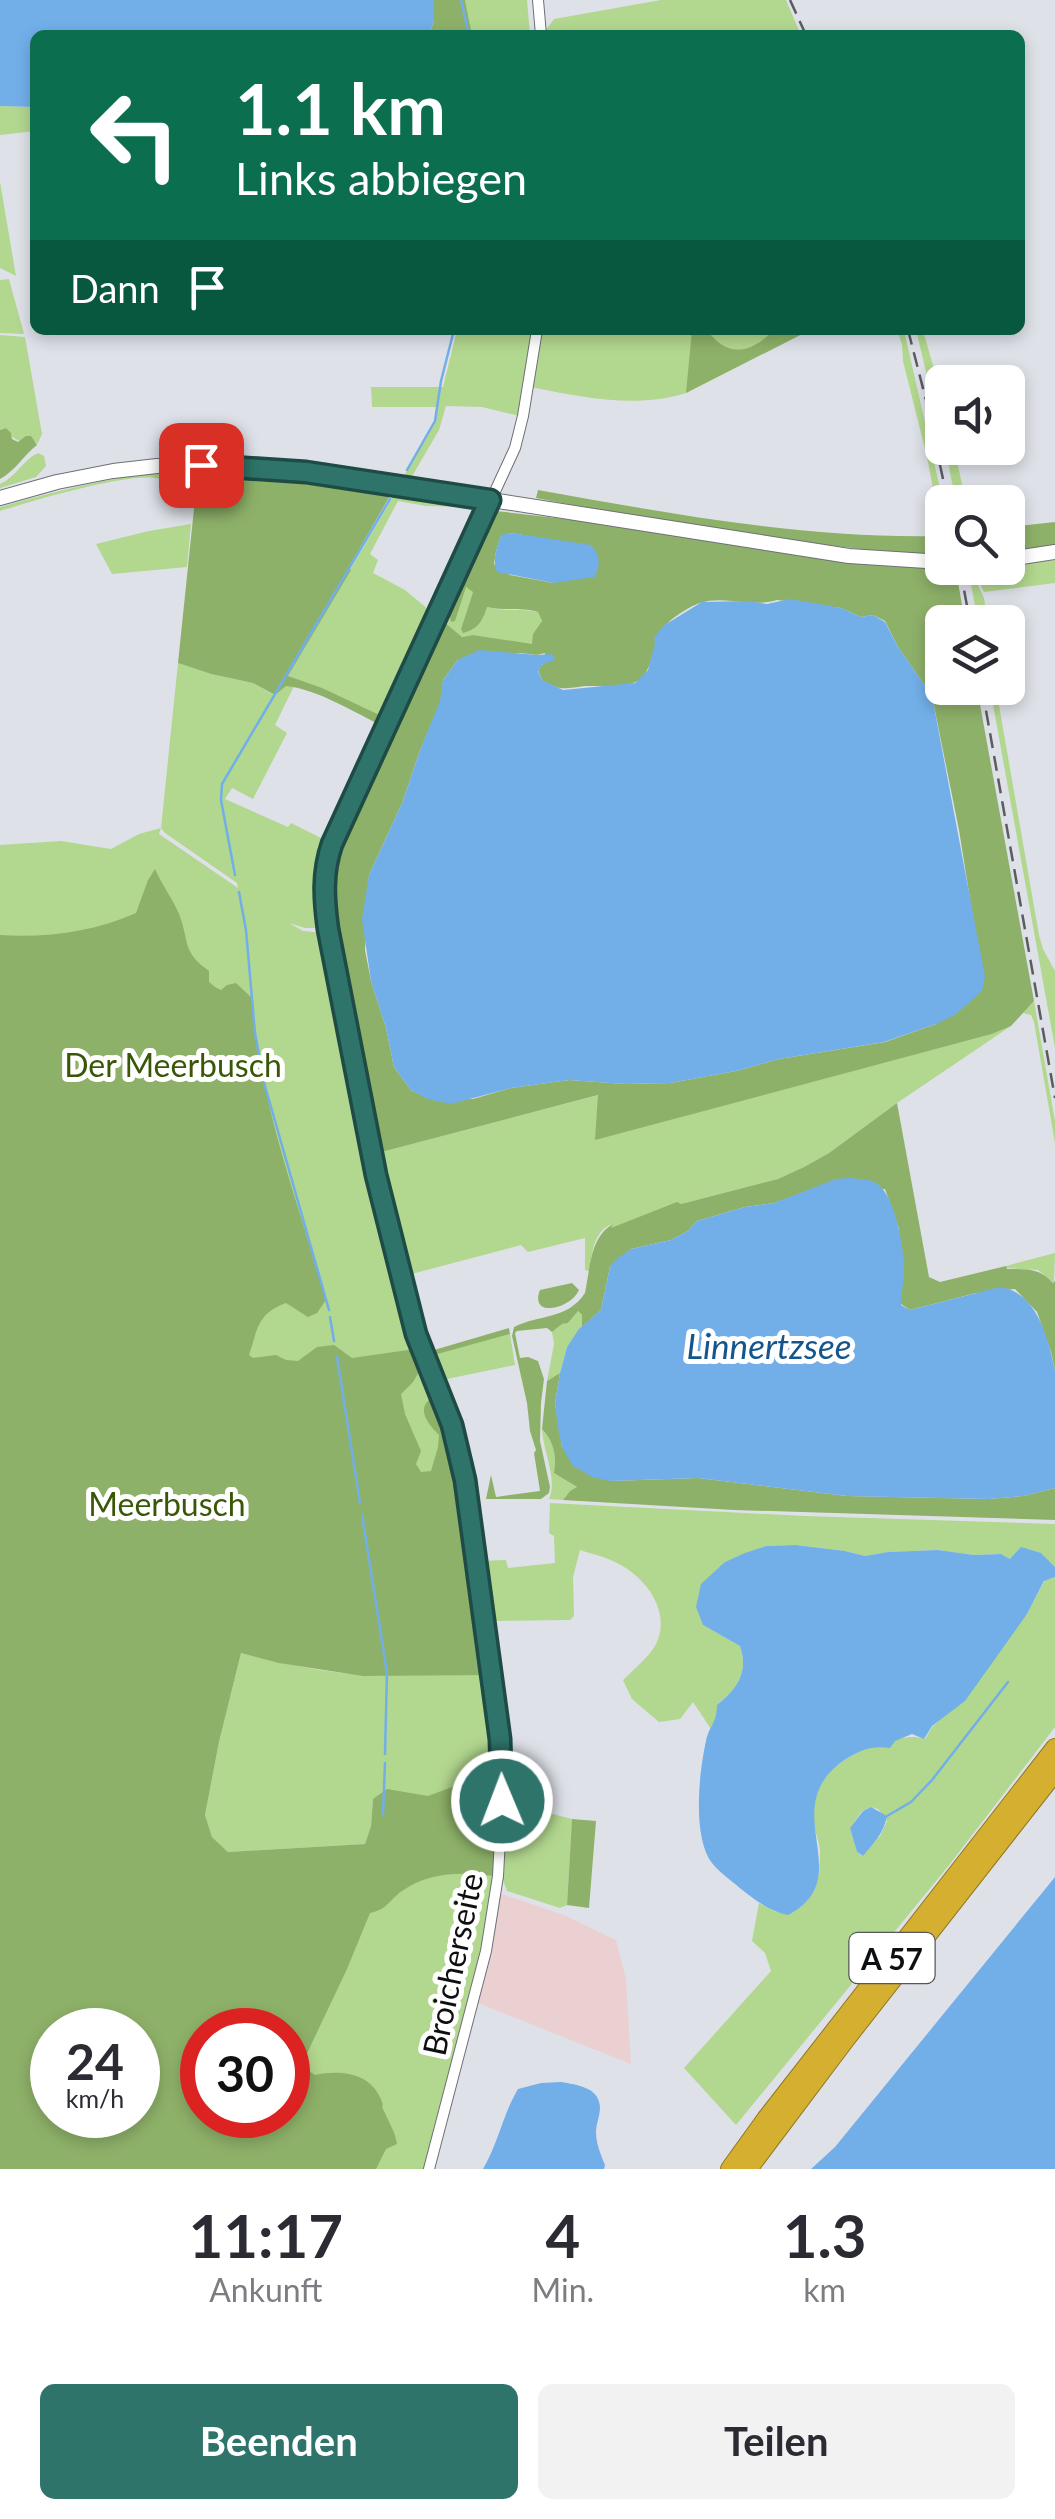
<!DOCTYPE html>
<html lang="de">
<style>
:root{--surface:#fff;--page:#f2f2f3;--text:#2b2b33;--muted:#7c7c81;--accent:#2e746a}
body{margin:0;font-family:Lato,sans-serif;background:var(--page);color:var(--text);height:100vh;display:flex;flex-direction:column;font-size:38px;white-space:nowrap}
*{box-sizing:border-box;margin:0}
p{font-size:32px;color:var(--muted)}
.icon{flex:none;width:55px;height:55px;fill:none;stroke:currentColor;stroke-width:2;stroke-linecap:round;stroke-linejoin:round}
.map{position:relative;height:2169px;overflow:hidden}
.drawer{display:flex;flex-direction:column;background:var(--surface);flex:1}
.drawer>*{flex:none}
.banner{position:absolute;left:30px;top:30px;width:995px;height:305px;border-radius:15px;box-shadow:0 5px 15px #0003;background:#0b6e4f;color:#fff;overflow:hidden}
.controls{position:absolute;left:925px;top:365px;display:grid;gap:20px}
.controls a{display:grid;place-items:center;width:100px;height:100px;border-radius:15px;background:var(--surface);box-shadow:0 5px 15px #0003;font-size:50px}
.speed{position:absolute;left:30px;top:2008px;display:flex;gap:20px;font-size:50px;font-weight:700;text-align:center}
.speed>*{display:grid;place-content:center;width:130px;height:130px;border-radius:50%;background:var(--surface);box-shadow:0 5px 15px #0003;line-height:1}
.speed small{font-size:25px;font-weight:400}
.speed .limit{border:15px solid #d22;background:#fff;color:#111}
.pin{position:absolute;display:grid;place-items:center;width:85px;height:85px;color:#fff;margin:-42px;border-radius:20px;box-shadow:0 5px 15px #0006}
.me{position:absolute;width:110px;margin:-55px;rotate:359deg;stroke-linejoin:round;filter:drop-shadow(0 0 8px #0008)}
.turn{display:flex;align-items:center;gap:35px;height:210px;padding:0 40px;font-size:45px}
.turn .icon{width:130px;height:130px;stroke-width:2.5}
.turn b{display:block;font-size:70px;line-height:85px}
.then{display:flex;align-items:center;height:95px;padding:0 40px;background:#0003;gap:20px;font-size:38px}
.eta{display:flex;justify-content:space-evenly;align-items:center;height:170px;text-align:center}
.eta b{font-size:60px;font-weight:700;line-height:70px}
.primary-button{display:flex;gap:20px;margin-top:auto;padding:20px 40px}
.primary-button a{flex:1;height:115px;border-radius:15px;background:var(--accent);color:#fff;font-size:40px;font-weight:700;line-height:115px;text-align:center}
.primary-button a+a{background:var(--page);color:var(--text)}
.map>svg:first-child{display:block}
.commercial{fill:#ebd0d2}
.green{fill:#b2d78e;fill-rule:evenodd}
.forest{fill:#8eb169;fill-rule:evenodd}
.water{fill:#72afe9}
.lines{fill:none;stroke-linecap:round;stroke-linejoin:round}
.stream{stroke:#72afe9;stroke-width:2.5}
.street-casing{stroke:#6e7077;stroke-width:12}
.secondary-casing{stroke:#6e7077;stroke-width:16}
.highway-casing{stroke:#8f7724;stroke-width:20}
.street{stroke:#fff;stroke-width:10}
.secondary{stroke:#fff;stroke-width:14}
.highway{stroke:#d5af2f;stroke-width:18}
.rail{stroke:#5b5c60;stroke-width:2.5;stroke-dasharray:15 8;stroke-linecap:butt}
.route-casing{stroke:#1e4b45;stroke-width:25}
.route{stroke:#2e746a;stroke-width:18}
.labels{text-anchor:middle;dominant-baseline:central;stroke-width:10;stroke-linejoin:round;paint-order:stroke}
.shield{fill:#fff;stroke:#565758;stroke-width:2.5}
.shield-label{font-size:30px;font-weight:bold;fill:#0e0f11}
.park-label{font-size:32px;fill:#395807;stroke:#fff}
.street-label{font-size:32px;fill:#0e0f11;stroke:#fff}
.water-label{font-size:35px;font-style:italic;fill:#14568c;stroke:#fff}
</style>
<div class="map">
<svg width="1055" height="2169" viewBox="0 0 1055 2169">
<rect width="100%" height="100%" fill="#dfe1e9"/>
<path class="commercial" d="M496,1892l68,23 52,25 10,39 5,85 -158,-63z"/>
<path class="green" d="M465,0h62l3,35h-58z
M661,0h125l15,35h-256v-4l9,-12z
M0,106l35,1v24l-35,4z
M0,182l16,94 -16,-8z
M9,279l15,55 -24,-1v-53z
M457,330h77l-14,86 -38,-9 -36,-1 -7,24 -28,48h-8l32,-56 3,-15h-66l-1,-20h72z
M539,330h271l-124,63c-50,16 -105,4 -155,-6z
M897,330h7l39,172 -1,34 -15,-79 -24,-96 -1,-17z
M916,330h7l19,68v40z
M0,335l25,2 17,97 -5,11 -1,-3c-16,0 -22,0 -30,-14l-6,2z
M945,448h9l12,54h-10z
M38,453l6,3 2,10 -10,11 -36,11v-4c16,-7 23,-24 38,-31z
M158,472l35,2 -1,14 -9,3c-7,-4 -13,-10 -21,-12 -29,-9 -130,22 -162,32v-4c52,-15 104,-28 158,-35z
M395,493l75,14 -44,-1 -28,-5 -28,53 8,6 -5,13 32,17 30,25 -47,104 -100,-43z
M191,524l-4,43 -75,7 -16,-30 53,-13z
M1055,560v23l-71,9 -11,-22z
M968,568h2l14,30 4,24h-10z
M464,587l6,1 3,4 -12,37 26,-22c17,5 35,1 51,5l4,9 -8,13 -2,11 -59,-10 -11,2 -20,-17 5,-16 14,-5z
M178,663l33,11 42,9 21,12 12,-10 8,1 -19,39 12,8 -34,66 -21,-11 -7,11 63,28 3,-4 38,19 -6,84 -1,2h-17l-16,-5 14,8 22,2 46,241 44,179 18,44 20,60 17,85 26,185 -1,149 -5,49 -62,244h-239l99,-54v-85l88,-180 -3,-51 -2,27 -6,18 -137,8 -16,-15 -7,-22 14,-73 22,-89c46,12 95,22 144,23l-385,-570v-261l61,-4 50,8 28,-15 22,-6 -2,6 79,54 -1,-5 -72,-50 -4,-5z
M990,688h6l43,247 4,14 12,22v77z
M1034,1001l21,120v22l-21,-121 -3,-7 -8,-2z
M1011,1026l-114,77 -68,50 -25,14 -26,12 -97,25 -4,-1 -67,26 2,-5c-19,8 -19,27 -23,47l-4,-1v-32l-57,14 -7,-7 -117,31 -30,-122 225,-59 -3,44 396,-105z
M1055,1253l-1,30 -16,-13 -32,-2v-2z
M578,1311l4,4v12l-15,20 -7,26 -13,8 7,-37 -2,-12 10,-8 6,-1z
M510,1334l5,31 -73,15 -9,-25z
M542,1429c12,13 15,27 13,44l23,15 -8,3 -7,9 -14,-1c9,-19 -6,-48 -7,-70z
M550,1503l255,13 250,8v43l-15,-14 -24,2 -6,4 -9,-5 -27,1 -36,-5 -50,2 -23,4 -20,-5 -48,-6 -31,1 -41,16 -22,63 37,21c9,26 -3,43 -23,59v14l-6,10 -18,-27 -13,17 -21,3 -27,-23 -9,-19c11,-11 24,-21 32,-34 18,-33 -9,-69 -38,-83 -11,-6 -25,-9 -37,-13l-7,27 1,39 -4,4 -81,1 -9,-60 26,-1 2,8 47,-5 -1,-27 -5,-3z
M1055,1577v150l-105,137 -214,261 -52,-57 87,-97 -6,-18 -13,-12 7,-38 17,9 43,-37c0,-10 2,-21 0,-31 -3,-11 -6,-20 -6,-31 0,-34 30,-57 59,-66 17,-5 36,-14 53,-8l7,-12 11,-10 84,-103 18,-34zM871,1807l7,2 9,12 -7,15 -18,20 -5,-4 -7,-24 12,-17z
M545,1812l27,7 -5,86 -7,3 -53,-17 -4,-11 4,-57 36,10z"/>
<path class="forest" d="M434,0h31l7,35h-43l5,-14z
M692,330h15c21,29 44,23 67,0h36l-124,63z
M6,428l5,5 1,6 6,3 8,-6h5l6,9c-14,11 -22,26 -37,34v-49z
M231,470l104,11 56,13 -42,73 2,3 -63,106 34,12 66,31 -4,8c-28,-14 -67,-38 -98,-41l-11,9 -22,-12 -42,-9 -33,-11 17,-164 7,-26z
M538,490c134,24 268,49 404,46v19c-70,-2 -138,-13 -207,-24 -67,-10 -133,-20 -199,-33z
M496,511l104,12 249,39 107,9 9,51h-23v66h35l57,313 -23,25 -19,8 -397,106 3,-45 -224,59 -46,-244v-38l7,-28 107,-224 20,17 11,-2 59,9 1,-10 9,-13 -4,-9c-16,-5 -34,-1 -51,-5 -5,15 -9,22 -24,26l-2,-4 12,-37 -7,-5 -11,34 -4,1 -4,-18 42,-90zM512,533l39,7 3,43 -44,-8 -16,-11 2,-13 5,-15zM777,600l64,8 20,9 12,-2 12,6 13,26 34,49 27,134 15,94 -38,100 -51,18 -106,17 -43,12 -66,12 -45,1 -56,-4 -58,8 -38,11h-44l-18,-9 -17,-23 -8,-39 -15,-47 -6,-31 4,-75 34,-74 16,-48 22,-52 2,-21 15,-20 62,-7 17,2 8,-2 -2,11 -5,6 4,10c18,12 24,8 44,6 14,0 34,2 47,-3 21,-7 18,-37 29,-53 6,-10 26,-23 38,-27 24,-8 53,5 77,-3z
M1055,522v23l-47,7v-25z
M155,869c7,16 18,30 24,45 11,28 2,37 30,57v11l6,5 6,3 6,-5 9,-2 16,15c7,104 46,203 74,302l-9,13 -9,4 -22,-14c-29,11 -28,25 -37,52l4,3 23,-3 10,5 12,1 19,-14 17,-2 18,13 63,-9 8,16 -10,17 -12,12 4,20 16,37 -5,13 5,8 10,-1 7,-24 1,-12c-10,-10 -23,-25 -9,-36 2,1 5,2 7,4 14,12 30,103 29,123l4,6 19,143 -126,1 -84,-13 -38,-10 -22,89 -14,73 7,22 16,15 137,-8 6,-18 2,-27 14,-10 41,7 24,-9 40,-33v-25l4,-2 3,52 -4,97c-32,-4 -65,-5 -93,15 -14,10 -14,18 -32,22l-23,56 -46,97 14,9c24,-5 53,-3 65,22 7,16 -2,2 5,16 5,12 10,18 12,31l-11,5 -10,20h-376v-1234c46,3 94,-3 136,-22l12,-33zM52,2030h86v85h-86zM202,2030h86v85h-86z
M897,1103l32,174 11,5 66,-16 1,3c19,0 33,-1 46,14l2,-2v89l-4,-18 -14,-40 -22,-23 -39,4 -66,17 -9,-6 -2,-75 -14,-40 -88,6 -23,8 -29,4 -48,14 -9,10 -17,9 -40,9 -21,18 -9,43 -19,17v-12l-4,-4 -10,12 -6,1 -10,8 -5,-4 -30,3 -2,2 5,25 8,-1 10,4 6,18 -3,24 -1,38 10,46 -1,6 -8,6h-55l5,-24 5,22 44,-6 -6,-38 2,-3 -6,-19 -3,-28 -15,-67 2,-9c26,-13 53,-7 71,-34 5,-24 5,-56 28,-69l-2,4 66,-26 4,2 97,-25 26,-12 25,-14z
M572,1283l7,7c-9,20 -50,28 -39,0z
M509,1328l1,6 -76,21v-5z
M560,1373l-5,31 7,43 48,34 88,-3 149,18 141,3 35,-3 32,-8v32l-321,-10 -171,-10 7,-9 7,-4 -23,-14c3,-17 0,-31 -12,-44l5,-48z
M572,1819l24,2 -7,87 -22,-3z"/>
<path class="water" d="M0,0h434v21l-5,14h-394v72l-35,-1z
M512,533l79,12c10,11 9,19 4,32l-41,6 -57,-11c-5,-13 0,-24 4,-37z
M790,599l51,9 20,9 12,-2 12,7 13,25 34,49 53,281 -3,14 -27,24 -19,9 -52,18 -105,17 -43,12 -66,12 -45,1 -56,-4 -58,8 -60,16 -23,-5 -17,-9 -17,-23 -8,-39 -15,-47 -9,-62 7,-44 34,-74 16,-48 21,-52 3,-21 15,-20 21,-10 58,5 15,-1 3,6 -12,4 -5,7 4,9 21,10 72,-7 13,-13 7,-26 -1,-6 9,-12 39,-24 45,-1 20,3z
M850,1178c7,1 17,1 24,4 20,8 29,62 30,82 1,13 -3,27 -3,41l9,5 90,-23c37,5 48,51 55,83v118l-32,8 -35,3 -141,-3 -149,-18 -88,3 -18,-4 -19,-11 -11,-19 -4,-19 -3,-24 5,-31 7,-26 12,-18 22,-19 9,-43 8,-9 13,-9 40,-9 17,-9 9,-10 48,-14 29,-4 62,-24z
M796,1545l49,6 20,5 23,-4 50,-2 36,5 27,-1 9,5 11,-12 20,6 14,14v10l-11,4 -17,33 -62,87 -33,25 -8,13 -12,-5 -17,7 -5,7c-17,-3 -30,2 -44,11 -74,49 15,117 -58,156 -18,-4 -32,-14 -47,-26 -9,-8 -21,-16 -29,-26 -20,-26 -13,-91 -6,-122 3,-15 11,-18 11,-36 20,-16 32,-33 23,-59l-37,-21 -7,-18 5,-23 24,-22 20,-9 21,-7z
M871,1807l16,9c-3,17 -14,28 -24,40l-6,-4 -7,-24 13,-17z
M1055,1877v292h-244l24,-22z
M561,2082c16,3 38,5 39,25 0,9 -4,17 -4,25 0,12 5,23 9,33l-1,4h-121c15,-25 20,-55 35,-80l23,-6z"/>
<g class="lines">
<path class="stream" d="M461,0l8,35
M407,470l28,-49 6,-40 13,-51
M235,875l-14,-75 1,-16 168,-285
M239,892l7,38 9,103 10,53 64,224
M330,1317l4,24
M337,1357l23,146
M362,1515l25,158 -2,81
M383,1815l2,-52
M887,1816l24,-14 21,-22 76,-98"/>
<defs>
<path id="street" d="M538,0l3,35
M429,2169l57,-218 12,-75 4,-75 -2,-62 -13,-109 -18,-127 -13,-63 -40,-106 -40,-159 -48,-246 -4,-26 1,-29 5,-23 9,-22 176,-381 8,-32 14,-86"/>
<path id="secondary" d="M0,498l57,-16 56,-11 44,-5h79l103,10 510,80 93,6
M1008,559l47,-7"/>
<path id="highway" d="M730,2169l36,-50 289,-371
M748,2169l97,-129 210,-268"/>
</defs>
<use href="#street" class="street-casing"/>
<use href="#secondary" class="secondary-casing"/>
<use href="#highway" class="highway-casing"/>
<use href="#street" class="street"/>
<use href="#secondary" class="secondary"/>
<use href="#highway" class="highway"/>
<path class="rail" d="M790,0l16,35
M908,330l18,70 22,102
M960,568l10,54
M982,688l73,410"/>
</g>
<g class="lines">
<defs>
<path id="route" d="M201,465l105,7 184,28 -158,344c-10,29 -8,55 -4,85l48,246 40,159 36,91 13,55 35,259 2,62"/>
</defs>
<use href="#route" class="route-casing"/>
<use href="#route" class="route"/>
</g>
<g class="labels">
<rect class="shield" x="849.5" y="1933" width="85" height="50" rx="8"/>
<g class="shield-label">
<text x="892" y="1958">A 57</text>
</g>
<g class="park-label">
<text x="173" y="1064">Der Meerbusch</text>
<text x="167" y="1503">Meerbusch</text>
</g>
<g class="street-label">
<text transform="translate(452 1964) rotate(-78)">Broicherseite</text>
</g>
<g class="water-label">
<text x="769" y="1345">Linnertzsee</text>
</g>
</g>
</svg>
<div class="controls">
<a><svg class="icon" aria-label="sound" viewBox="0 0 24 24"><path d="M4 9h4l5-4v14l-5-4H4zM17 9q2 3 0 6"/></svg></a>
<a><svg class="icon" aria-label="search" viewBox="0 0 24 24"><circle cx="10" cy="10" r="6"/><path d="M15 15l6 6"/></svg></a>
<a><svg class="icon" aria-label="layers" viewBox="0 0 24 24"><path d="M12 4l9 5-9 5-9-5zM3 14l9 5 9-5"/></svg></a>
</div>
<div class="speed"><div>24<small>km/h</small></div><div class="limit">30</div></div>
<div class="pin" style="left:201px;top:465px;background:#d93025"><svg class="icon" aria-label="arrive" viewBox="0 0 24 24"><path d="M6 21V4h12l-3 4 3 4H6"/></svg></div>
<svg class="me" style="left:502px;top:1801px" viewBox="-20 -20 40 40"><circle r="17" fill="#2e746a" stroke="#fff" stroke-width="3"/><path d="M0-11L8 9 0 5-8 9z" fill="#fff"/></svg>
<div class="banner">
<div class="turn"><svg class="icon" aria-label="left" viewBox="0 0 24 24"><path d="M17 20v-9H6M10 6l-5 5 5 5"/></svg><div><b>1.1 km</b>Links abbiegen</div></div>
<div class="then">Dann<svg class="icon" aria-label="arrive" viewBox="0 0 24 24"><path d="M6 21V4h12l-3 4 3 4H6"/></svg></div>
</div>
</div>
<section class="drawer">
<div class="eta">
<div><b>11:17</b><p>Ankunft</p></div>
<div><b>4</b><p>Min.</p></div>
<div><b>1.3</b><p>km</p></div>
</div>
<div class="primary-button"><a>Beenden</a><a>Teilen</a></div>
</section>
